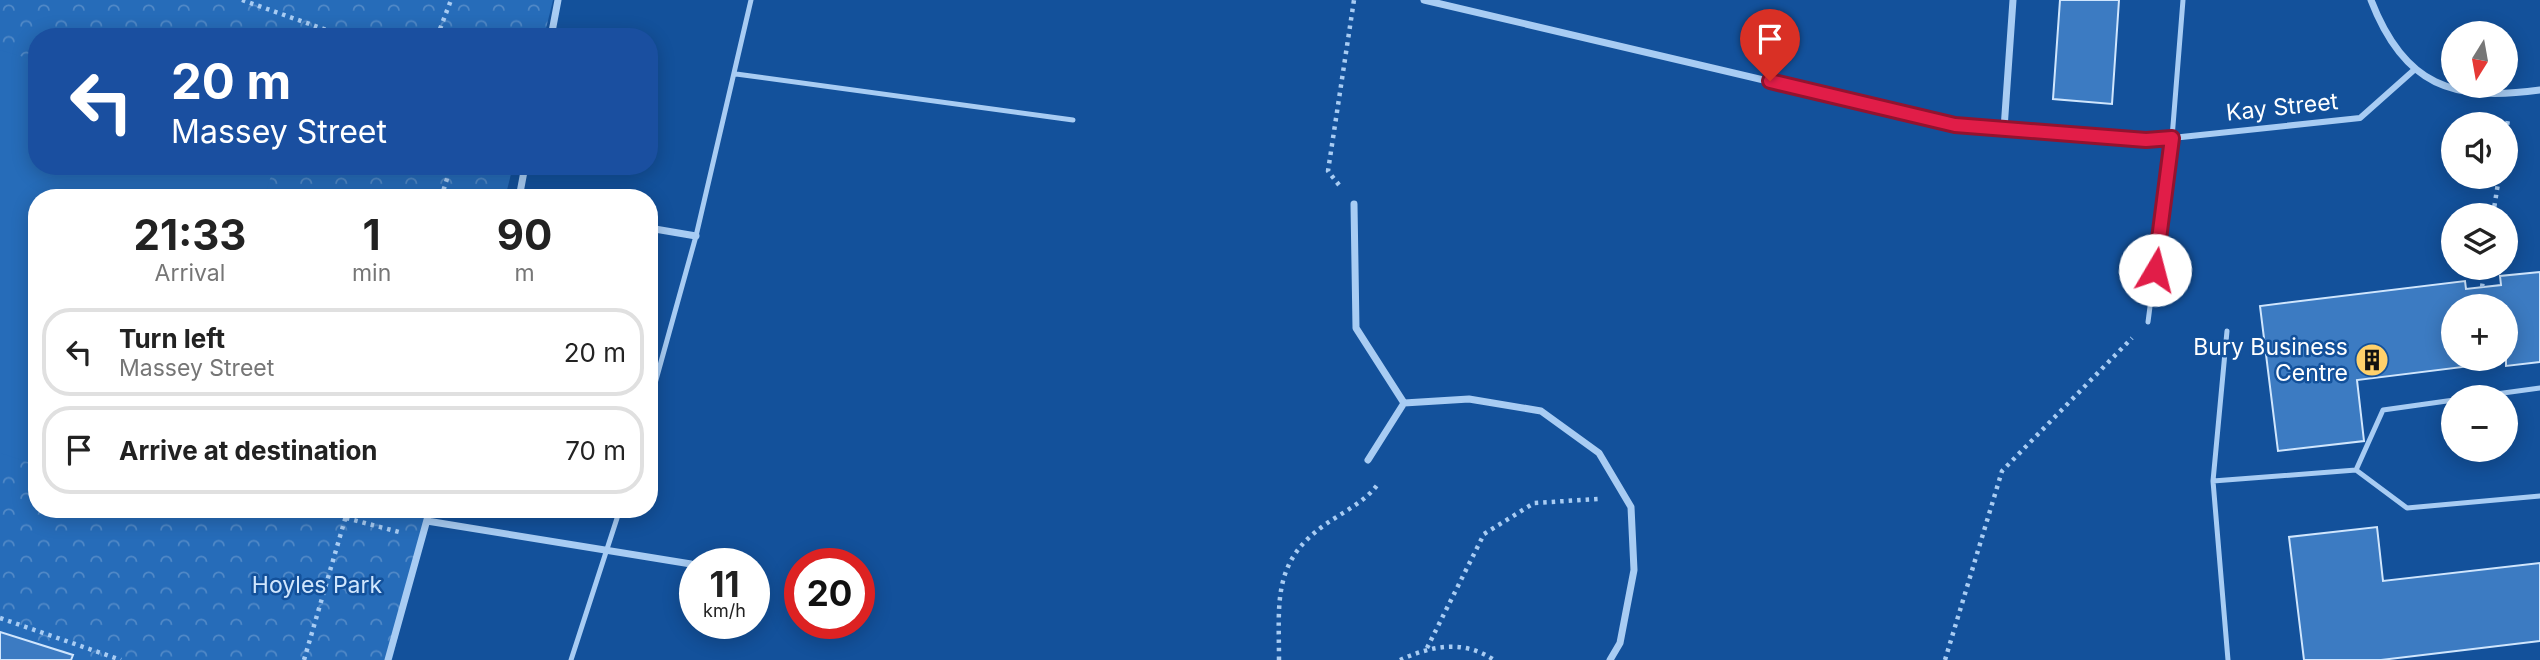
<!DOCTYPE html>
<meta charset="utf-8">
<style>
:root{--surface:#fff;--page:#f6f6f6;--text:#222;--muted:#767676;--line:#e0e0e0}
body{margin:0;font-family:Inter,sans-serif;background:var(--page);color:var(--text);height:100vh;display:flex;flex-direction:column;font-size:26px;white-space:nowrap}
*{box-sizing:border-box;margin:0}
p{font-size:23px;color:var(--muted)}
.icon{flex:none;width:38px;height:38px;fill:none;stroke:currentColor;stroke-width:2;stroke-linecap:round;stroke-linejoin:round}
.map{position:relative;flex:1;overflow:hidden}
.side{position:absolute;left:28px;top:189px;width:630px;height:329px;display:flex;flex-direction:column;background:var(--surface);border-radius:28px;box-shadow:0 4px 18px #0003}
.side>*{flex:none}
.hud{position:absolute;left:28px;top:28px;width:630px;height:147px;border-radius:28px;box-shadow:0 4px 18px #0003;background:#1a4fa0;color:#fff;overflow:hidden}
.needle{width:46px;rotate:191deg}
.buttons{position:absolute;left:2441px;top:21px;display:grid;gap:14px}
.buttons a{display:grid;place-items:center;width:77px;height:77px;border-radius:50%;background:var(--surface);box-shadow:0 4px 18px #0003;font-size:35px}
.speed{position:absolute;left:679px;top:548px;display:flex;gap:14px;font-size:35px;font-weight:700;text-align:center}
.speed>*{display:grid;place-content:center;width:91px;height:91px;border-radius:50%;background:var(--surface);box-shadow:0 4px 18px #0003;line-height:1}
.speed small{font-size:18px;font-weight:400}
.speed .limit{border:10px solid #d22;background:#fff;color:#111}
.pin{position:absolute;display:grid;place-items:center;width:60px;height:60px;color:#fff;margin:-72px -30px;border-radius:50% 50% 50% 0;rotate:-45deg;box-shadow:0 0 7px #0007}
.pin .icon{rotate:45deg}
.me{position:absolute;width:77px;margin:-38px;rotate:8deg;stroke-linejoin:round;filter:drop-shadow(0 0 5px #0008)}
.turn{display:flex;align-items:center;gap:24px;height:147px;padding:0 28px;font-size:32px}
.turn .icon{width:91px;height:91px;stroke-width:2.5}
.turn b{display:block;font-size:49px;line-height:60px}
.eta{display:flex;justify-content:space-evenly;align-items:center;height:119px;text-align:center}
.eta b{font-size:42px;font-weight:700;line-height:49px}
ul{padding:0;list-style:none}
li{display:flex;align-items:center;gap:21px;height:88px;margin:0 14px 10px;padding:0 14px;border:4px solid var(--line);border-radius:28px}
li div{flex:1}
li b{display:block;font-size:26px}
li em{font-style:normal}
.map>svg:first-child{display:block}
.park{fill:url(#park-crowns)}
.garden{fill:#266cb9}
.building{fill:#3c7bc2;stroke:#d0e6fd;stroke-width:2}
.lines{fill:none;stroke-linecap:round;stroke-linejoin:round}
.path{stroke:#a8ccf3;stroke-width:4.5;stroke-dasharray:3.5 5;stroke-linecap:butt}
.service{stroke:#a8ccf3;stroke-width:5}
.pedestrian{stroke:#a8ccf3;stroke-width:6}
.minor{stroke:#a8ccf3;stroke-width:7}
.route-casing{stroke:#92132f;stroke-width:18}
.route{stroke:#e11d48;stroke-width:12}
.labels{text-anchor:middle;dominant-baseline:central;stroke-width:5;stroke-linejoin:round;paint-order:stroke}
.street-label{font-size:23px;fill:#fff;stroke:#13519b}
.poi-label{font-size:23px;fill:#fff;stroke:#13519b;text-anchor:end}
.park-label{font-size:23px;fill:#d0e6fd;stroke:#13519b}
</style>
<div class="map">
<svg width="2540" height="660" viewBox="0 0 2540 660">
<defs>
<pattern id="park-crowns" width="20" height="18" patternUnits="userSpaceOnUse" patternTransform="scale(1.75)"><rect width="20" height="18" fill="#266cb9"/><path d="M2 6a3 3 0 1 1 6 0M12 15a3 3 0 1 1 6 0" fill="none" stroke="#5189c7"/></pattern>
</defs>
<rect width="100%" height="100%" fill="#13519b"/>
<path class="park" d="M0,0h553l-9,37h-507v129h476l-8,32h-468v311h393l-38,151h-392z"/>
<path class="garden" d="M0,50l37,11v105h237l-10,32h-227v267l-37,-12z"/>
<path class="building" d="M2060,0h59l-7,104 -59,-5z
M2540,272v90l-34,4v-60h-52v53h24l1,6 -122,15 7,61 -86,10 -18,-145 205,-25 1,8 35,-4 -1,-9z
M2377,527l6,54 157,-18v78l-159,19h-77l-15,-123z
M0,632l73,23 -2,5h-71z"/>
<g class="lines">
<path class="path" d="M242,0l104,37
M437,37l14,-37
M2506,133l2,-14
M1339,185l-11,-14 26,-171
M441,198l10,-32
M2493,215l6,-38
M2482,287l3,-19
M346,518l53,14
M0,618l121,42
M1427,648l57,-114 50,-31 64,-4
M304,660l44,-151
M1279,660c0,-58 -7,-99 47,-136 17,-12 39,-22 52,-40
M1400,660c31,-14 63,-21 94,0
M1945,660l57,-189 130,-133"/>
<path class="service" d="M736,74l337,46
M2148,322l24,-184 11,-138
M2227,331l-14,150 15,179
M2474,397l66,-9
M649,405l47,-169 55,-236
M2356,470l27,-60 71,-10
M2213,481l143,-11 51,38 133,-12
M571,660l49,-151"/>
<path class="pedestrian" d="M2172,138l188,-20 54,-48"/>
<path class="minor" d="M1424,0l531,125 191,15 26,-2
M2371,0c33,86 82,102 169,90
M551,37l7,-37
M2004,129l9,-129
M519,198l6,-32
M1354,204l2,124 48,75
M649,228l47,8
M1368,460l36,-57 65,-4 72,12 58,42 32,54 3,63 -14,73 -10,17
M427,521l264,43
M388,660l42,-151"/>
</g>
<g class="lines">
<defs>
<path id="route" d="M1770,81l185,44 191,15 26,-2 -17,132"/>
</defs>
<use href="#route" class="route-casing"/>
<use href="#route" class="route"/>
</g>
<defs>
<symbol id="building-disc" viewBox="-11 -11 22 22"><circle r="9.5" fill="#ffd16b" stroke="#13519b"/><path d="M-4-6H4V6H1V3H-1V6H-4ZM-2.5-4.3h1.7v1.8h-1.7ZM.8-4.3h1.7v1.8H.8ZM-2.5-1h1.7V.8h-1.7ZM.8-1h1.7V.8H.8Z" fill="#111"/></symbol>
</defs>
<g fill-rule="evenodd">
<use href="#building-disc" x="2353" y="341" width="38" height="38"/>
</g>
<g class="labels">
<g class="street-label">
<text transform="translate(2282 107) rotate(-6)">Kay Street</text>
</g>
<g class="poi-label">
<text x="2348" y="347">Bury Business<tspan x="2348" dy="26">Centre</tspan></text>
</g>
<g class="park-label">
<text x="317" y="585">Hoyles Park</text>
</g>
</g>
</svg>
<div class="buttons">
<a><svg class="needle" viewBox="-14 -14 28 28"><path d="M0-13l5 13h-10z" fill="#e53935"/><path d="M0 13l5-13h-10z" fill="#767676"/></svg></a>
<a><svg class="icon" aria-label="sound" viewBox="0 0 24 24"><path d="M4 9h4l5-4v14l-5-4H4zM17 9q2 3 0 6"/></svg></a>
<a><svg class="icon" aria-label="layers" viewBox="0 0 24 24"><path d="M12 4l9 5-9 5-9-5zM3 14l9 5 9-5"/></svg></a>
<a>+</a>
<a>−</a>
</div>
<div class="speed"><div>11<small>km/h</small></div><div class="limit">20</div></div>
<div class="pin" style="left:1770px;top:81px;background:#d93025"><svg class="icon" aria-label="arrive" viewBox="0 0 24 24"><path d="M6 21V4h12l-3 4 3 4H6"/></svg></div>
<svg class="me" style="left:2155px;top:270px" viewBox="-20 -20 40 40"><circle r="19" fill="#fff"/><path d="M0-13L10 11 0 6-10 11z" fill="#e11d48"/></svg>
<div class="hud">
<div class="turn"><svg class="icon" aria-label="left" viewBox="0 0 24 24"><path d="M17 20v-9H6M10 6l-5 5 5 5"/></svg><div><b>20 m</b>Massey Street</div></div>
</div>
<section class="side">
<div class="eta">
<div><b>21:33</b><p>Arrival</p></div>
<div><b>1</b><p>min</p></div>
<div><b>90</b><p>m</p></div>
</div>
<ul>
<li><svg class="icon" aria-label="left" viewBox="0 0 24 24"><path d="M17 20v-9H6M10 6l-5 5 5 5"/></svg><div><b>Turn left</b><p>Massey Street</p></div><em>20 m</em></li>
<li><svg class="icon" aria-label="arrive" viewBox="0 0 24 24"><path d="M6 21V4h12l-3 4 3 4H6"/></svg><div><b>Arrive at destination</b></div><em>70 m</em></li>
</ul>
</section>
</div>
